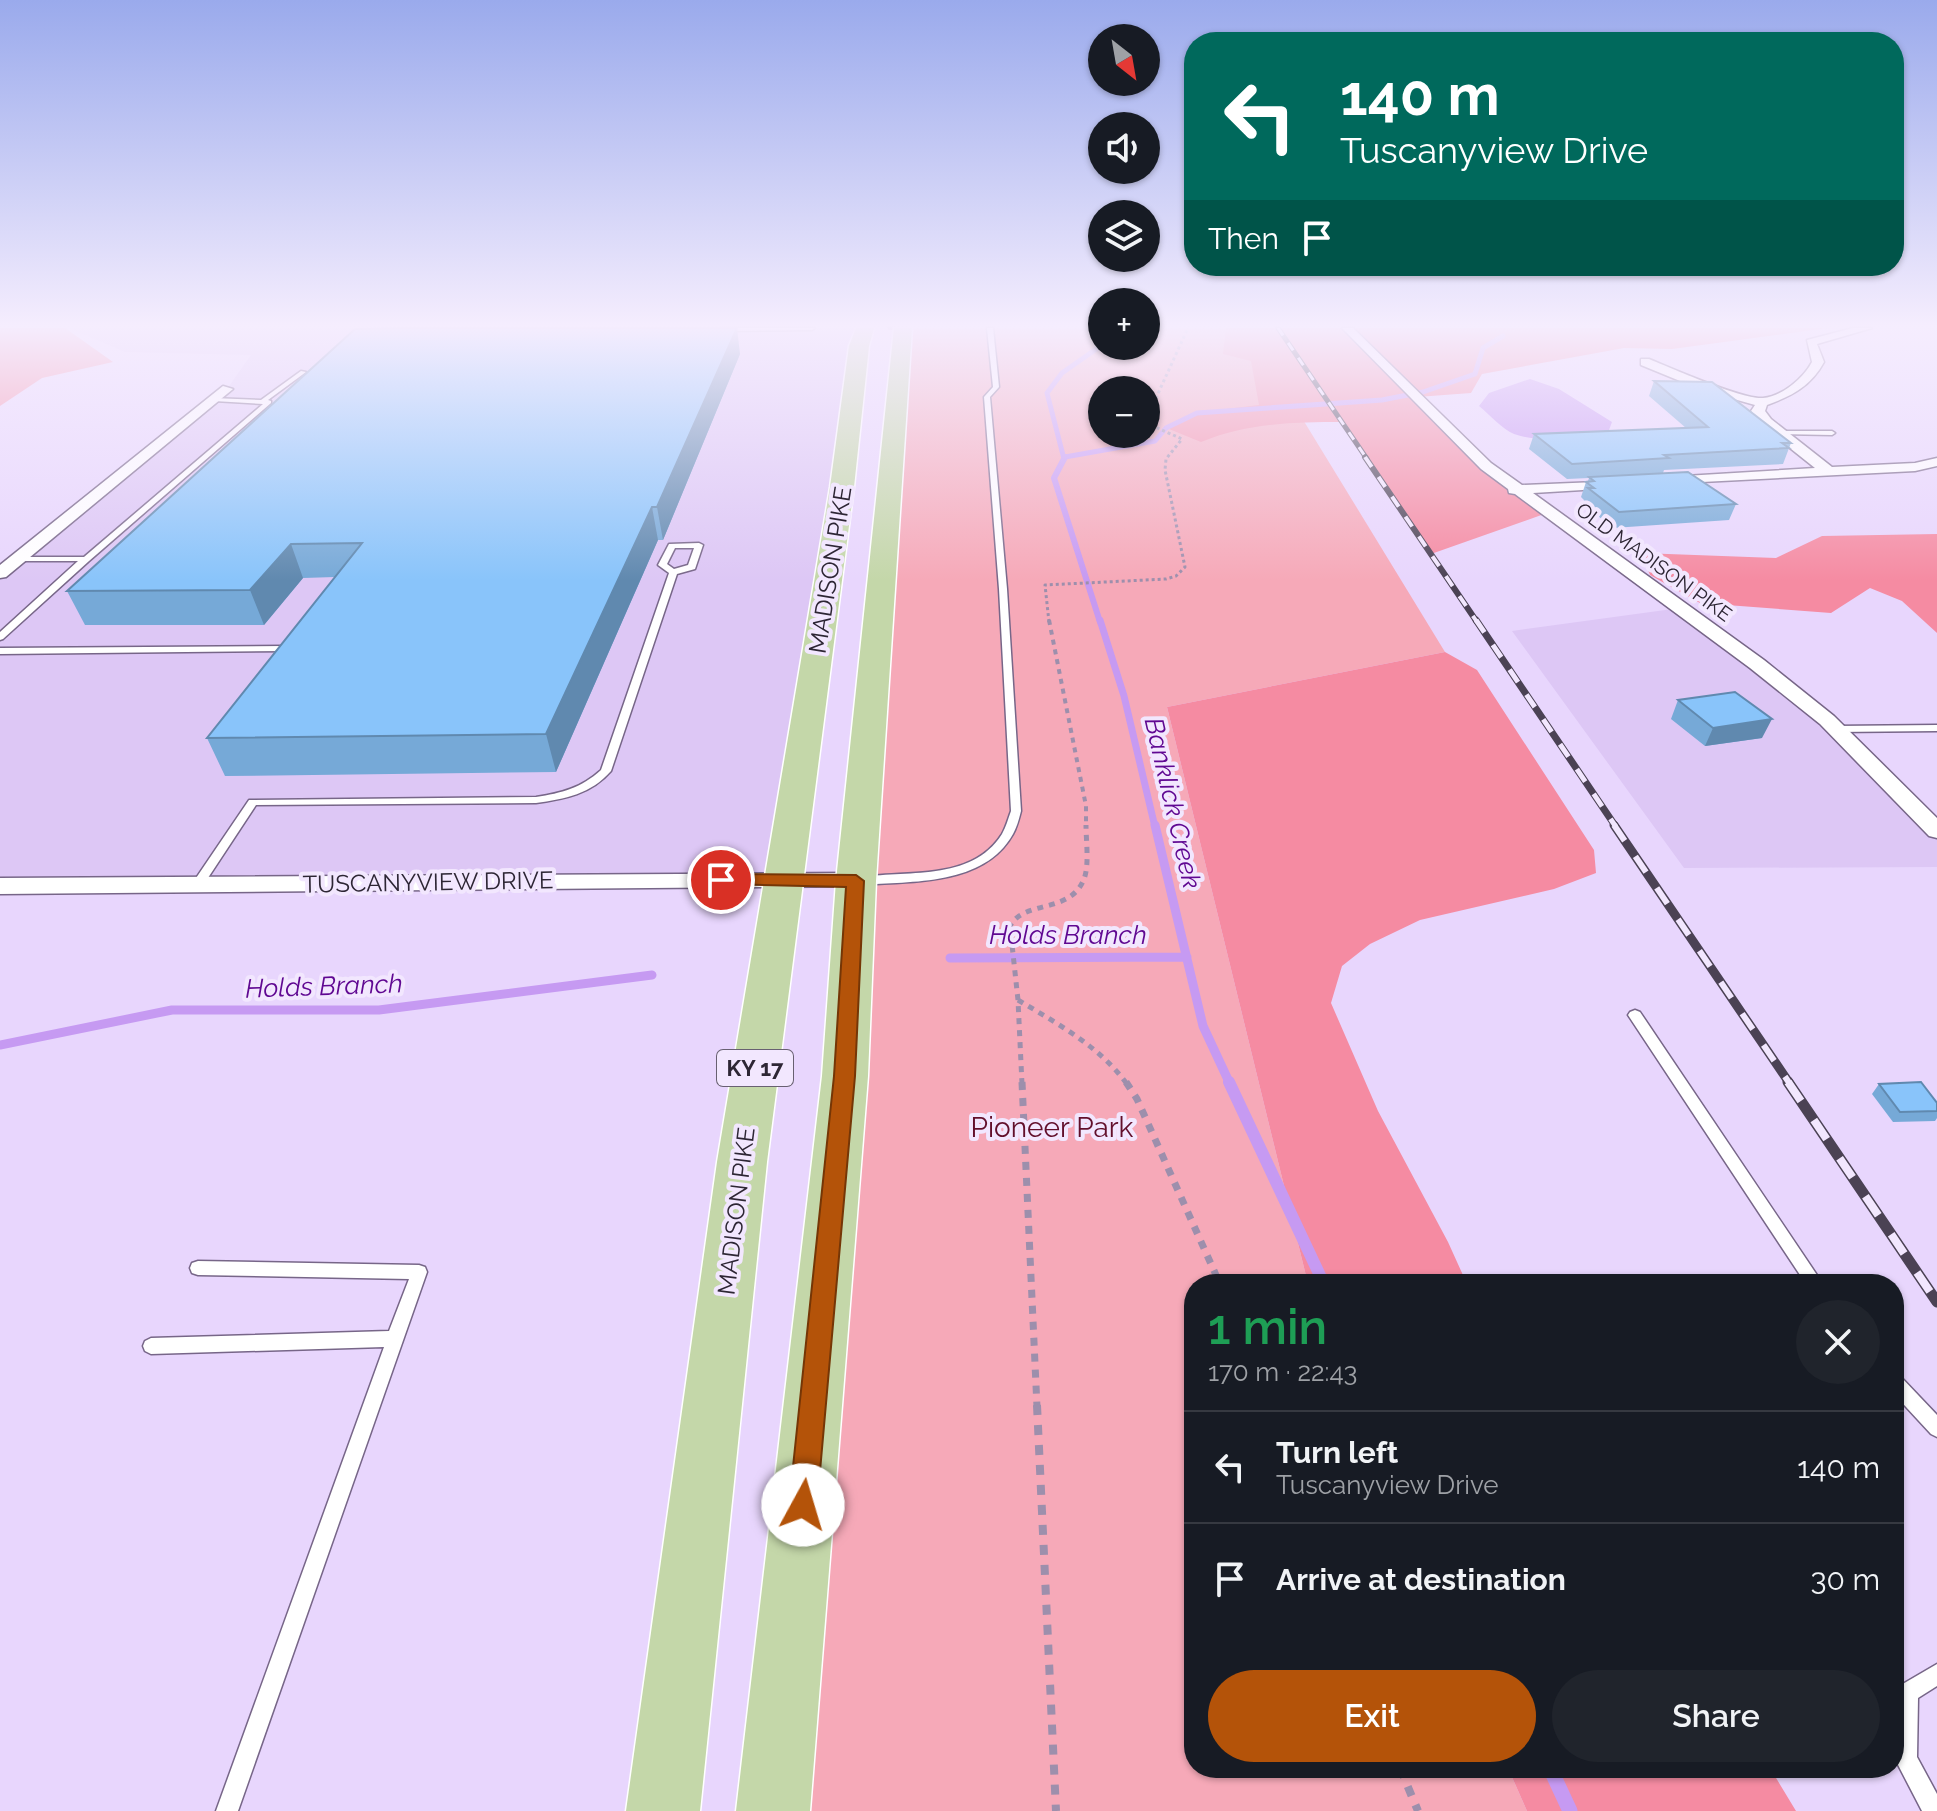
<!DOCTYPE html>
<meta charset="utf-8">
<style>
:root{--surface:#171b24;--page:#20242c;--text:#f1f3f6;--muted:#9ea1a6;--line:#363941;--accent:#b45309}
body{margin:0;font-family:Raleway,sans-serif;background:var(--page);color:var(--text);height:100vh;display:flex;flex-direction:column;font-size:30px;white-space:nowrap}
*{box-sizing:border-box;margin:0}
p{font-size:26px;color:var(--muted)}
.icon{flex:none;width:44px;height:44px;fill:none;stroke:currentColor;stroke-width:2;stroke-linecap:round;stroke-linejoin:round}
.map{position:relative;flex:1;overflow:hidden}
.side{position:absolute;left:1184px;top:1274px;width:720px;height:504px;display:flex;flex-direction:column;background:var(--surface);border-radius:32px;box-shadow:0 2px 6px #0004}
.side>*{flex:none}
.guide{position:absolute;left:1184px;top:32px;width:720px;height:244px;border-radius:32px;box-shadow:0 2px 6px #0004;background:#00695c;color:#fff;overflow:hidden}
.needle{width:52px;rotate:149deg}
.tools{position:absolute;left:1088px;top:24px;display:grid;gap:16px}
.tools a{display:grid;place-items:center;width:72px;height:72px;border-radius:50%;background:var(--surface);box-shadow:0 2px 6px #0004;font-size:40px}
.pin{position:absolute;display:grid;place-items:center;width:68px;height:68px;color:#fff;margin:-34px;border:4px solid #fff;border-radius:50%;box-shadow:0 2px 8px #0007}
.me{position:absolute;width:88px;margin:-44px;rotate:6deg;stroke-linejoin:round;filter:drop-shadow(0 0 6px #0008)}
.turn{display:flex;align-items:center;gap:28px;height:168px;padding:0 24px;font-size:36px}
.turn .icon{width:104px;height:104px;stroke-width:2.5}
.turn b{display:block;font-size:56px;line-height:68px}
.then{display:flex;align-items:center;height:76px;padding:0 24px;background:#0003;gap:16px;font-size:30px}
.round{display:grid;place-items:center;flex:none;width:84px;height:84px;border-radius:42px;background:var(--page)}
.overview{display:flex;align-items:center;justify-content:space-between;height:136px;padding:0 24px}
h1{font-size:48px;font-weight:600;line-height:60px;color:#1e9e55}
.action{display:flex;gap:16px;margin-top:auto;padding:16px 24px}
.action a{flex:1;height:92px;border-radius:48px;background:var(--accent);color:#fff;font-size:32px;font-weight:600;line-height:92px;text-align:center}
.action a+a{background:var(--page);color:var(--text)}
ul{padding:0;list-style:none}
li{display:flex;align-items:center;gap:24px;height:112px;padding:0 24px;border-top:2px solid var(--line)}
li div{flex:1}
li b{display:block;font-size:30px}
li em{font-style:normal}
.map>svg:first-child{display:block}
.built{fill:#ddc7f5}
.green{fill:#f6a9b8;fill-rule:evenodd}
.forest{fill:#f58ba2}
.water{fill:#c69af2}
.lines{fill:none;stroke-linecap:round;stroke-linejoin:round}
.stream-far5{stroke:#c69af2;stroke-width:5}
.stream-far4{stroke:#c69af2;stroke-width:6}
.stream-far3{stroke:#c69af2;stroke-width:7}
.stream-far2{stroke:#c69af2;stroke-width:9}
.stream-far1{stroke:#c69af2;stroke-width:12}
.stream{stroke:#c69af2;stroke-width:15}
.service-casing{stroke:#768;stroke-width:3}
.minor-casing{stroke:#768;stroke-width:3}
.primary-casing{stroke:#fff;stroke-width:3}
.path-far4{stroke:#9d8fac;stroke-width:3;stroke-dasharray:3 3;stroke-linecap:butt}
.path-far3{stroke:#9d8fac;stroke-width:4;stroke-dasharray:5 5;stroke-linecap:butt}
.path-far2{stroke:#9d8fac;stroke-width:5;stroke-dasharray:6 6;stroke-linecap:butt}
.path-far1{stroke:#9d8fac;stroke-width:7;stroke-dasharray:8 8;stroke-linecap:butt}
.path{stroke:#9d8fac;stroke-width:8;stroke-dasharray:10 10;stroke-linecap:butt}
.service{fill:#fff;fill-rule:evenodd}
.minor{fill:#fff;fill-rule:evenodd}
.primary{fill:#c4d7a9;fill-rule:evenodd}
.rail-far4-casing{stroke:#4b4254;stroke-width:5}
.rail-far3-casing{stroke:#4b4254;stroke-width:6}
.rail-far2-casing{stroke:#4b4254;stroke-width:7}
.rail-far1-casing{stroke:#4b4254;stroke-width:9}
.rail-casing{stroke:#4b4254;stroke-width:11}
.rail-far4{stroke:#f2e7fe;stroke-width:3;stroke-dasharray:9;stroke-linecap:butt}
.rail-far3{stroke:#f2e7fe;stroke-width:4;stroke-dasharray:12;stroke-linecap:butt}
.rail-far2{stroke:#f2e7fe;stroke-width:5;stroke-dasharray:15;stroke-linecap:butt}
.rail-far1{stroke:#f2e7fe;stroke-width:6;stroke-dasharray:19;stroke-linecap:butt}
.rail{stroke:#f2e7fe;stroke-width:8;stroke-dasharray:23;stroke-linecap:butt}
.wall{fill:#76a9d7}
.shaded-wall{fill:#6089af}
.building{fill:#89c4fa;stroke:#6089af;stroke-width:2}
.route{fill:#b45309;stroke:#753606;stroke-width:2}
.labels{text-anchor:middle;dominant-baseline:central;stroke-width:8;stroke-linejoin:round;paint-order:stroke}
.far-street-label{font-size:20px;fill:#2d2634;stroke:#f2e7fe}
.shield{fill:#f2e7fe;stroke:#686071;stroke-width:2}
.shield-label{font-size:22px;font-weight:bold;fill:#2d2634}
.street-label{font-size:24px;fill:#2d2634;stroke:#f2e7fe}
.water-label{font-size:26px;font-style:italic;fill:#600892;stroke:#f2e7fe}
.near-park-label{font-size:28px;fill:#620f2b;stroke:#f2e7fe}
</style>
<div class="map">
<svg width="1937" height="1811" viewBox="0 0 1937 1811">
<rect width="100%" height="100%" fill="#e8d6fd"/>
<path class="built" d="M69,328h796l-6,18 -76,534 -783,6v-313l227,-184 24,-34 -126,-3z
M1680,608l77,56 180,167v36l-253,1 -172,-237z"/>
<path class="green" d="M903,328h199v18h44v-18h101l198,324 -278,55 141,577h-114v484h314l19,43h-754zM1102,390h44v44h-44z"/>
<path class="forest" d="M0,328h65l48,34 -71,16 -42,28z
M1226,328h602l-156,21 -48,-1 -142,26 -11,19 -54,4 130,116 -116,41 -89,-132c-49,0 -96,1 -141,20l-37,-15c28,-16 63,-18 95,-22l-8,-44 -28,-7z
M1937,534v99l-35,-32 -32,-13 -39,25 -131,-10 -50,-28 -9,-22 135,5 46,-22z
M1445,652l32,18 117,180 2,23 -42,16 -134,31 -50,24 -28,22 -11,37 47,108 70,131 19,42h-159l-141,-577z
M1508,1768h262l26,43h-269z"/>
<path class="water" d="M1530,379l29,10 53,33 -3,8c-27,7 -68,14 -95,4 -12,-5 -24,-19 -35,-28l10,-13z"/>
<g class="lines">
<path class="stream-far5" d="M1065,457l90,-16 11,-13 31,-15 185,-13 41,-8 52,-18 8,-26 20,-12
M1064,459l-17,-66 15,-20 40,-28"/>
<path class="stream-far4" d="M1065,457l-11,21 46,144"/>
<path class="stream-far3" d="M1100,620l24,76 31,131"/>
<path class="stream-far2" d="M1155,825l48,201 27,58
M950,958l237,-1
M0,1045l172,-35h207l273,-35"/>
<path class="stream-far1" d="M1229,1082l95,202"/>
<path class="stream" d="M1550,1768l20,43"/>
<defs>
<path id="service" d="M721,328h94l-3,2 -89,1z
M889,328h17l-3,2z
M987,328h6l6,59 -9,10 17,192 14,222c-2,8 -4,16 -8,23 -29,52 -101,47 -152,51l-6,-4 2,-3c48,-9 114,5 145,-44 4,-7 6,-15 9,-23l-12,-222 -15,-192 9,-10z
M301,371l5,1 -38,28 3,1v2l-182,158 -86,78 -3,1v-8l78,-71h-63v-4h69l179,-153 -49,-3 -3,-2 1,-1 49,2z
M1780,431h52l3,2 -3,2 -54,-1 -1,-1z
M699,543l4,2 -8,24 -18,5 -66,197c-20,23 -46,28 -75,32l-280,2 -54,82h-8l-2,-3 57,-84 287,-3c26,-4 45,-9 65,-27l68,-197 -11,-8 11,-21zM675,548h19l-6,17 -14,4 -7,-5z
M285,646l3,1v4l-288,3v-6z
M1937,725v6l-101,1 -5,-3 5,-3z
M1635,1010l5,2 183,272h-17l-176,-266 -2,-3 2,-3z
M198,1261l221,4 6,2 2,5 -189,539h-22l168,-464 -233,7 -6,-3 -2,-5 2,-5 6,-3 238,-7 20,-52 -211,-4 -6,-2 -2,-5 2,-5z
M1894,1374l6,2 37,39v22l-6,-3 -37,-40z
M1937,1664v22l-19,12 -1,59 20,37v17h-15l-27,-52 3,-67 3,-7z"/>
<path id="minor" d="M1342,328h11l138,135 31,22 99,-4 2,3 -7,4 -83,5 231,167 70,56 103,102v20l-8,-2 -109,-112 -70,-56 -235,-174 -6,-1 -1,-4 -27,-20z
M1853,328h19l-55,16 7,18c-13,24 -32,34 -57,43l-2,6 6,8 61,48 83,-4 22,-5v8l-22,5 -252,13v-6l5,-1 147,-9 -54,-43 -10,-14 4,-6 -53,-15 -61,-25v-6h8c22,9 94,41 114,39 19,-2 40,-19 49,-36l-5,-22z
M223,386l10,3 -227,188 -6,1v-13z
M856,873l8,3 4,5 -4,5 -864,8v-16z"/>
<path id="primary" d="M856,328h18l-5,18 -15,141 -87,675 -67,649h-74l91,-649 113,-675 19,-141z
M894,328h18l-36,553 -8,195 -58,735h-74l86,-735 14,-195z"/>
</defs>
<use href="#service" class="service-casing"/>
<use href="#minor" class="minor-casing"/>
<use href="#primary" class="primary-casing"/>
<path class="path-far4" d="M1049,622l-4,-37 121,-6 10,-3 9,-9 -20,-97 1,-11 16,-20 -29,-13 -3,-15 38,-83"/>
<path class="path-far3" d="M1049,620l37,186v21"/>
<path class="path-far2" d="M1018,1000c40,24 81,46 109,84
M1022,1084l-4,-84 -8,-74c14,-27 63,-11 75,-50 4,-14 1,-36 1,-51"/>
<path class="path-far1" d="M1022,1082l15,325
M1126,1082l11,17 83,185"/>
<path class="path" d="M1037,1405l19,406
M1400,1768l18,43"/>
<use href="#service" class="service"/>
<use href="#minor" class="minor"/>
<use href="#primary" class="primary"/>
<defs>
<path id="rail-far4" d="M1278,328l89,131"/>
<path id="rail-far3" d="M1365,457l112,165"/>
<path id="rail-far2" d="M1476,620l140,207"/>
<path id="rail-far1" d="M1614,825l176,259"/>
<path id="rail" d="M1788,1082l149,220"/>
</defs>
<use href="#rail-far4" class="rail-far4-casing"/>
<use href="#rail-far3" class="rail-far3-casing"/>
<use href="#rail-far2" class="rail-far2-casing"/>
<use href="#rail-far1" class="rail-far1-casing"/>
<use href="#rail" class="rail-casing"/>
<use href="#rail-far4" class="rail-far4"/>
<use href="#rail-far3" class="rail-far3"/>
<use href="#rail-far2" class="rail-far2"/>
<use href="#rail-far1" class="rail-far1"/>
<use href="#rail" class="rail"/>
</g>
<path class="wall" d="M740,354l-77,186h-5l-102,232 -331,4 -18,-38 128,-161 -32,1 -39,47h-179l-18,-34z
M1654,381l137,62 -8,21 -119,6 -1,3 73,31 -7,16 -116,8 -30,-24 1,-4 -3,-3 5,-15 2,-1 1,-3 -22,1 -38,-30 5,-15 152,-6 -37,-32z
M1678,700l84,38 -57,8 -34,-27z
M1879,1084l58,19v15l-2,3 -42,1 -21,-28z"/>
<path class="shaded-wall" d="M737,328l3,26 -77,186 -6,-33z
M652,507l6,33 -102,232 -10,-38z
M291,544l12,34 -39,47 -14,-35z
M1772,719l-10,19 -57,8 8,-18z"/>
<path class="building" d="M406,328h331l-80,179h-5l-106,227 -339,4 155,-195 -71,1 -41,46 -183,1 288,-262z
M1654,381l58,1 79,61h-9l7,5 -125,7 5,3 -97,6 -38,-30 174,-7z
M1688,472l48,32 -117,8 -31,-24h6l-8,-6 8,-1 -5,-4z
M1735,692l37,27 -59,9 -35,-28z
M1921,1082l16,21v8l-37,1 -21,-28z"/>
<linearGradient id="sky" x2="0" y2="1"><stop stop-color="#9aaaec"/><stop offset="0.56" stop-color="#f5edfe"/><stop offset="1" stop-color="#f5edfe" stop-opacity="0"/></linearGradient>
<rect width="1937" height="581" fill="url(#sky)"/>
<path class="route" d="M721,874l135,1 8,6 -9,195 -38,429 -4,10 -10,4 -10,-4 -4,-10 45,-429 12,-189 -131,-3 -2,-4 2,-4z"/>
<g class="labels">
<g class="far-street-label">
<text transform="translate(1654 562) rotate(36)">OLD MADISON PIKE</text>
</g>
<rect class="shield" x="717" y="1050" width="76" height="36" rx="6"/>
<g class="shield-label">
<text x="755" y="1068">KY 17</text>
</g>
<g class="street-label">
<text transform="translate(830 570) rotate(-81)">MADISON PIKE</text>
<text transform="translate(428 882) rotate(-1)">TUSCANYVIEW DRIVE</text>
<text transform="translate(736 1211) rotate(-83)">MADISON PIKE</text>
</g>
<g class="water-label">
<text transform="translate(1173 803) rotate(77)">Banklick Creek</text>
<text x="1068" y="935">Holds Branch</text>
<text transform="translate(324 986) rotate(-2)">Holds Branch</text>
</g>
<g class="near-park-label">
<text x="1052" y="1127">Pioneer Park</text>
</g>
</g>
</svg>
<div class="tools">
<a><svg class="needle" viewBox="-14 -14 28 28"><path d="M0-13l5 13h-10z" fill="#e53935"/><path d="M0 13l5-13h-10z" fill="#9ea1a6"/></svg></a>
<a><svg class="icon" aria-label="sound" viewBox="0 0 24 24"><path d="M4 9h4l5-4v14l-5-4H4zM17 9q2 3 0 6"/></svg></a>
<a><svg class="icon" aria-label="layers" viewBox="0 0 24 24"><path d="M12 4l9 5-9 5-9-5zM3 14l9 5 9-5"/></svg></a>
<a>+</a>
<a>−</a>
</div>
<div class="pin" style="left:721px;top:880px;background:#d93025"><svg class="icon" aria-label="arrive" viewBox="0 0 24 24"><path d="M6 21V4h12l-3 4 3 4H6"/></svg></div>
<svg class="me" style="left:803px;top:1505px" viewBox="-20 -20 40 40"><circle r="19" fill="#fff"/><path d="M0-13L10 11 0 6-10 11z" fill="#b45309"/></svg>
<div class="guide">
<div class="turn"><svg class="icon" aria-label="left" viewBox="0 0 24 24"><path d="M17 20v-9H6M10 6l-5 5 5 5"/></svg><div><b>140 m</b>Tuscanyview Drive</div></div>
<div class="then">Then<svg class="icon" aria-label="arrive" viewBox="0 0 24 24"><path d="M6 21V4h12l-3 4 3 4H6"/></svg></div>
</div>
<section class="side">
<div class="overview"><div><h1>1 min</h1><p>170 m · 22:43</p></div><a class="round"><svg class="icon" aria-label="close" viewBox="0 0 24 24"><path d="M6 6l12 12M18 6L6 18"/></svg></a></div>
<ul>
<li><svg class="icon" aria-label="left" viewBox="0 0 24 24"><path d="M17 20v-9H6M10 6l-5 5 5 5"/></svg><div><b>Turn left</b><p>Tuscanyview Drive</p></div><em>140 m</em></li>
<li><svg class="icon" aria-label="arrive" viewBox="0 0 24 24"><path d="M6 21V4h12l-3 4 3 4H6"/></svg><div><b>Arrive at destination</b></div><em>30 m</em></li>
</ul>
<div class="action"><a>Exit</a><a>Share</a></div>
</section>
</div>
